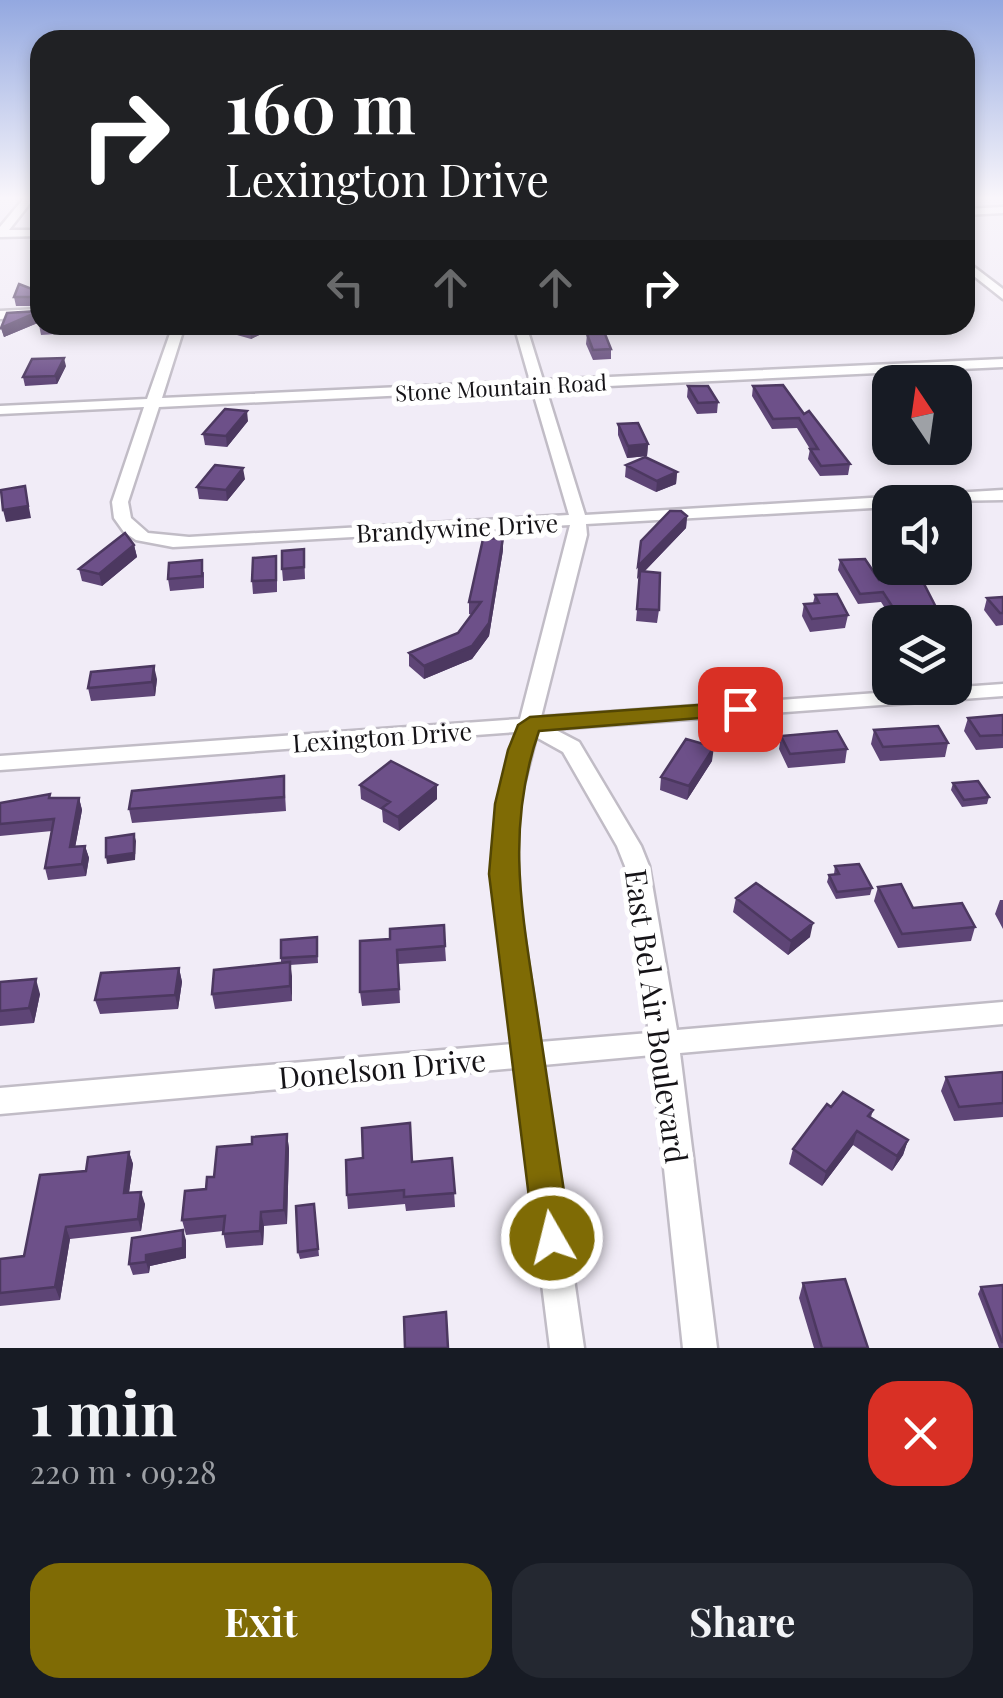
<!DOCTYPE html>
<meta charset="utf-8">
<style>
:root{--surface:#171b24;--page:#242831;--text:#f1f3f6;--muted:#9ea1a6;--accent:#7f6b05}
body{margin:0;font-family:"Playfair Display",serif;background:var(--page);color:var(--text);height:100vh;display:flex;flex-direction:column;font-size:38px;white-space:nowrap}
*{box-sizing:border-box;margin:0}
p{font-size:32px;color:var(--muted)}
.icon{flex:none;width:55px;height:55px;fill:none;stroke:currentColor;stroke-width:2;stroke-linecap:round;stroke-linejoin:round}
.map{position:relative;height:1348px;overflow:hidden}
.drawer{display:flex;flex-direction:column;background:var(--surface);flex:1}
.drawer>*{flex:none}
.banner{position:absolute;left:30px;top:30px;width:945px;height:305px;border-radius:30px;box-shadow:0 5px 15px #0003;background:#202124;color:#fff;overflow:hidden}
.needle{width:65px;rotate:347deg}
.controls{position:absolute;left:872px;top:365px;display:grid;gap:20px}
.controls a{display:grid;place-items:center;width:100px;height:100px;border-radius:20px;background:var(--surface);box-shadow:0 5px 15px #0003;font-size:50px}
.pin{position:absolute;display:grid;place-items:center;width:85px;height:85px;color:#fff;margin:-42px;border-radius:20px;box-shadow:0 5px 15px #0006}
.me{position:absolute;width:110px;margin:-55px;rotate:352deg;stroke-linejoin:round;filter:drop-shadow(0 0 8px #0008)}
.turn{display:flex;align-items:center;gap:35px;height:210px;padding:0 30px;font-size:45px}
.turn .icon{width:130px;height:130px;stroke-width:2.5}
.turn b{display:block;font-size:70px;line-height:85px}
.lanes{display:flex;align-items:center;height:95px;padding:0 30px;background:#0003;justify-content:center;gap:50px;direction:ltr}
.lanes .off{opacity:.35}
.round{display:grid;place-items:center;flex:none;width:105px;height:105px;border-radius:30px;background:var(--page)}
.headline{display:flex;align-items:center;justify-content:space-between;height:170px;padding:0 30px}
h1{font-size:60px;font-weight:700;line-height:75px}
.cta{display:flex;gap:20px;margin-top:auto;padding:20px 30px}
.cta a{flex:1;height:115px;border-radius:30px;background:var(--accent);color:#fff;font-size:40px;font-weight:700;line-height:115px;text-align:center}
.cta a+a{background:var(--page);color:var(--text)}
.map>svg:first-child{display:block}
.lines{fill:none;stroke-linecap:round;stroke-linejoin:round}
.minor-casing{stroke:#c1bcc6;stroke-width:5}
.minor{fill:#fff;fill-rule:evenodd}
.wall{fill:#5e4576}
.shaded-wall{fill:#4c3860}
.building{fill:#6d5089;stroke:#4c3860;stroke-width:2.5}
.route{fill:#7f6b05;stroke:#534603;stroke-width:2.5}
.labels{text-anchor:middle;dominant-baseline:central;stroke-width:10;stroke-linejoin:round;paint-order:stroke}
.far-street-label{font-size:22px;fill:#151317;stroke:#fff}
.street-label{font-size:25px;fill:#151317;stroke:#fff}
.near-street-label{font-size:30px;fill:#151317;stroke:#fff}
</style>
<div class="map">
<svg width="1003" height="1348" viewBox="0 0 1003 1348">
<rect width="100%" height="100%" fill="#f1ecf7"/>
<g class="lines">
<defs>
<path id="minor" d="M24,198h10l-25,32h31v6l-40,1v-10z
M1003,207v6l-38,2v-6z
M965,260l38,29v10l-38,-30z
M40,309v8l-40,2v-8z
M173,325h12l-23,73 368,-17 -16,-56h12l17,55 460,-21v8l-457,22 39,126 418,-25v10l-113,2v5l-304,17 1,11 -46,182 462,-33v12l-449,33 25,13 62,104 8,20 28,164 326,-28v22l-323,29 37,295h-34l-31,-293 -109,10 41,283h-34l-35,-280 -515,46v-26l512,-44 -21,-170 6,-70 19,-72 -516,38v-14l520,-37 50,-194 -397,22 -37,-7 -12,-8 -10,-14 -2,-16 32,-95 -144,7v-8l147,-7zM532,389l37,126 -380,22 -41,-4 -17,-15 -3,-16 31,-95zM536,737l27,15 54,94 8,20 24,167 -109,9 -25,-168 4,-70z"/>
</defs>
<use href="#minor" class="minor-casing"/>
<use href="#minor" class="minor"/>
</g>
<path class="wall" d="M40,292v14h-24l-2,-9z
M40,309v16h38l-2,8 -35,2 -2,-10 1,-3 -36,15 -3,-9 6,-15 31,-2z
M222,325h54v2l-25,12 -28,-8z
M587,334l24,15v10l-18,1 -7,-16z
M66,366l-9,18 -32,2 -2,-9z
M688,386l30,16 -1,11 -20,1 -10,-17z
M753,386l51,28 46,50 -2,11 -28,1 -12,-17 2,-10 -13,-21 -25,1 -20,-33z
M248,421l-21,26 -22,-2 -2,-11z
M618,424l30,20 -1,12 -20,2 -9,-23z
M626,465l51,7 -1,12 -20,8 -31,-15z
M245,479l-18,22 -28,-2 -2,-12z
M687,516l-1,12 -42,44 15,38 -2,13 -21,-2 4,-46 -3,4z
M134,545l3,12 -35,29 -20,-5 -3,-12z
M304,549l1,30 -22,2 -1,-12z
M503,550l-14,86 -17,23 -48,20 -15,-13v-13l49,-20 14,-18 -3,-1v-12z
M840,560l100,55 -2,7h-44l-13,-20 -23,2 -20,-34z
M277,568v24l-24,2 -1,-13z
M204,572v16l-34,3 -2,-12z
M815,595l33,20 -3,13 -35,4 -8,-16 2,-12 9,-1z
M1003,597v28l-7,1 -12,-16 3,-12z
M157,679l-2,17 -64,5 -3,-13z
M1003,715v33l-27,2 -12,-19 4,-13z
M874,730l74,13 -3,14 -65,4 -9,-17z
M781,736l66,13 -2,14 -57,5 -9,-19z
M712,761l-25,39 -27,-10 1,-13z
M284,776l2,35 -154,12 -3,-14z
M953,783l36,14 -2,7 -25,3 -11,-17z
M360,785h77v14l-38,32 -16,-9 -1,-12 -21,-11z
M51,798h28l3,12 -7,37 10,-1 4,12 -3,18 -38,4 -3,-12 7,-37 -52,5v-33z
M835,866l37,22 -2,7 -34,4 -9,-17 2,-7 5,-1z
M878,887l35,21 62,19 -4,14 -73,7 -24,-47z
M736,898l74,39 -22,18 -55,-43z
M1000,900h3v29l-8,-15z
M317,937l1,26 -28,2 2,36 -77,8 -3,-15 69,-31v-5z
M390,939l55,7 1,15 -48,3 2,39 -38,3 -2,-14z
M179,968l3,14 -4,27 -78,5 -5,-14z
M0,982l40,12 -6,29 -34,3z
M1003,1072v45l-49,4 -13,-30 5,-14z
M831,1107l42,3 -2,7 37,23 -5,15 -11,16 -39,-26 -31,41 -33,-22 4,-15z
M287,1134l2,15 -2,75 -23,2 -1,19 -37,3 -3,-17 -37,4 -4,-15 32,-43 38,-33z
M129,1152l4,12 -4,29 16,11 -4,27 -71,8 -10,61 -60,6v-47l24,-3 62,-85z
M452,1158l3,49 -49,4 -1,-7 -57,5 -1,-14 66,-33z
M314,1204l5,52 -19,3 -2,-7z
M186,1240v18l-36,8 -1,7 -16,2 -4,-11z
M803,1283l65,65h-54l-15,-50z
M1003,1285v63h-4l-21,-54 3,-7z"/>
<path class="shaded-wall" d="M40,311v11l-36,15 -3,-9z
M260,325h16v2l-25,12 -1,-9z
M64,358l2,8 -9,18 -2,-8z
M247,411l1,10 -21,26 -1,-11z
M648,444l-1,12 -20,2 1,-12z
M243,468l2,11 -18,22 -1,-11z
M677,472l-1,12 -20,8 1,-11z
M25,486l6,32 -25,4 -3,-12z
M687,516l-1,12 -49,51 1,-13z
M503,538v12l-14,86 -17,23 -48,20v-13l48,-20z
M134,545l3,12 -35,29 -3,-12z
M154,666l3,13 -2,17 -3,-14z
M714,747l-2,14 -25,39 2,-14z
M437,785v14l-38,32 -1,-14z
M79,798l3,12 -9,49 -3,-12z
M134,834l2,7 -1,19 -28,4 -1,-7z
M85,846l4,12 -3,18 -4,-12z
M813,923l-3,14 -22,18 3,-14z
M290,962l2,14v25l-2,-15z
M179,968l3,14 -4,27 -3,-14z
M36,979l4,15 -6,29 -5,-15z
M857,1131l-4,14 -31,41 4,-14z
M287,1134l2,15 -2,75 -3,-14z
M908,1140l-5,15 -11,16 5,-15z
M129,1152l4,12 -6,42 -3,-13z
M141,1192l4,12 -4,27 -3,-12z
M261,1212l3,14 -1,19 -3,-14z
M66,1227l4,12 -10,61 -5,-13z
M183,1230l3,10v18l-36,8 -1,7 -3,-11v-7z"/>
<path class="building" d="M19,284l21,8v5h-26z
M40,309v2l-39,17 6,-15 31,-2z
M232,325h28l-10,5z
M587,334h18l6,15 -18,1z
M64,358l-9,18 -32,1 9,-18z
M783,385l21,29 5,-3 41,53 -29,2 -11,-17h8l-19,-31 -26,1 -20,-33z
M688,386h20l10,16 -20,1z
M225,409l22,2 -21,25 -23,-2z
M638,423l10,21 -20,2 -10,-22z
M645,457l32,15 -20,9 -31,-16z
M215,465l28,3 -17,22 -29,-3z
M25,486l3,20 -25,4 -2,-20z
M670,511h11l6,5 -49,50 3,-25z
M125,533l9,12 -35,29 -20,-5z
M503,538l-14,85 -17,23 -48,20 -15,-13 49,-20 23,-31h-12l14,-63z
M304,549v18l-22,2v-18z
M276,556v24l-24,1 1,-23z
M865,559l14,21h43l18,35 -41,2 -16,-25 -23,2 -20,-34z
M202,560v16l-34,3 1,-16z
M640,571l20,2 -1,37 -22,-1z
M837,594l11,21 -36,4 -8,-15 15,-1 -4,-8z
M1003,597v16h-3l-13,-15z
M154,666l-2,16 -64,6 3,-16z
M1003,715v20l-23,1 -12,-18z
M938,726l10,17 -65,4 -9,-17z
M837,731l10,18 -57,5 -9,-18z
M686,739l28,8 -25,39 -28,-9z
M391,761l46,24 -39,32 -16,-9 8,-6 -30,-17z
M284,776v21l-155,12 3,-18z
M978,781l11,16 -25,3 -11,-17z
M50,794l-1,4h30l-9,49 15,-1 -3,18 -37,4 9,-49 -54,5v-21z
M134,834v19l-28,4v-19z
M859,864l13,24 -35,4 -8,-17 10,-1 -4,-8z
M756,883l57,40 -22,18 -55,-43z
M901,884l12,24 49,-5 13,24 -73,7 -24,-47z
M444,925l1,21 -48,4 2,39 -39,3v-51l30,-2v-10z
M317,937v19l-36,2v-18z
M290,962v24l-78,8 2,-24z
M179,968l-4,27 -80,5 6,-27z
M36,979l-7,29 -29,3v-29z
M1003,1072v31l-44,4 -13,-30z
M843,1092l30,18 -5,6 40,24 -11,16 -40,-25 -31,41 -33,-23 34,-45 4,3z
M410,1123l2,39 40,-4 3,35 -51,4v-7l-57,5 -1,-35 17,-2 -1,-30z
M287,1134l-3,76 -23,2 -1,19 -37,3 2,-18 -43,4 3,-29 21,-2 1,-12h7l3,-30 35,-3v-7z
M129,1152l-5,41 17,-1 -3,27 -72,8 -11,60 -55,6v-34l24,-3 16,-81 46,-4 2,-14z
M314,1204l4,45 -20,3 -2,-46z
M183,1230v18l-37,7v7l-17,2 3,-26z
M845,1279l23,69h-46l-19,-65z
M1003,1285v57h-1l-21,-55z
M446,1312l2,36h-43l-1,-31z"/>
<linearGradient id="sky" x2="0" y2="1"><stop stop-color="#93a8e0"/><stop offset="0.51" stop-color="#f9f6fb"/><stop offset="1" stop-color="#f9f6fb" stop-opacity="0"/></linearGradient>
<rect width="1003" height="387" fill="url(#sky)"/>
<path class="route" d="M740,702l9,2 3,5 -3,5 -210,17c-35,101 -16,186 -1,287 11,74 22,147 33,220l-6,12 -13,5 -13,-5 -5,-12 -45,-364 6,-70 13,-54 10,-25 12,-8z"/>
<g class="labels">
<g class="far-street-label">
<text transform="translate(501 387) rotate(-3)">Stone Mountain Road</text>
</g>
<g class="street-label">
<text transform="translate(457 527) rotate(-3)">Brandywine Drive</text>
<text transform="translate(382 736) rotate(-4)">Lexington Drive</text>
</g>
<g class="near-street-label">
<text transform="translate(657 1016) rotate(82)">East Bel Air Boulevard</text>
<text transform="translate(382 1068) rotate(-5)">Donelson Drive</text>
</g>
</g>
</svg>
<div class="controls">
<a><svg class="needle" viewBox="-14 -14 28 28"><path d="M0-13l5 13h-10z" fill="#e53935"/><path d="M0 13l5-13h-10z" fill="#9ea1a6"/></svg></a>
<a><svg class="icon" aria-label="sound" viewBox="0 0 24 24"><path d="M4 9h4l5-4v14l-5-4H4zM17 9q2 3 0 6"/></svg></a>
<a><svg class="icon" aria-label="layers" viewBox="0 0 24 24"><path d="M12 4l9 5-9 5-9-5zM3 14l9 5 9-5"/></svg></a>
</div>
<div class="pin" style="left:740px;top:709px;background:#d93025"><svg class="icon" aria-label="arrive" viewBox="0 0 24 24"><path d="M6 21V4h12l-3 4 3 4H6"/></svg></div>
<svg class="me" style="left:552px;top:1238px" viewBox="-20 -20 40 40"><circle r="17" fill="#7f6b05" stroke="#fff" stroke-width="3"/><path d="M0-11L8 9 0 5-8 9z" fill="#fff"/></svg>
<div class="banner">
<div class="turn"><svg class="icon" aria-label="right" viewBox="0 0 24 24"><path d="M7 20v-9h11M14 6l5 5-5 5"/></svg><div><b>160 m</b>Lexington Drive</div></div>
<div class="lanes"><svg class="icon off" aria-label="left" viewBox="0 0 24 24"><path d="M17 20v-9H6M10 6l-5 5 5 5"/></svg><svg class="icon off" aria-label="ahead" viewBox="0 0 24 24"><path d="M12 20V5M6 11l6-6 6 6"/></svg><svg class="icon off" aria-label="ahead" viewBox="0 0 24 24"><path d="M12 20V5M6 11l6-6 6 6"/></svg><svg class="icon" aria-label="right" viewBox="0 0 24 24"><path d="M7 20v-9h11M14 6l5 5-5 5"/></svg></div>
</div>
</div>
<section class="drawer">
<div class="headline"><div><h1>1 min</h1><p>220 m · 09:28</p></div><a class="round" style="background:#d93025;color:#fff"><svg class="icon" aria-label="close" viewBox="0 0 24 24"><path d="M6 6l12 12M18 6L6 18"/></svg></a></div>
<div class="cta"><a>Exit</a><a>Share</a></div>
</section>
